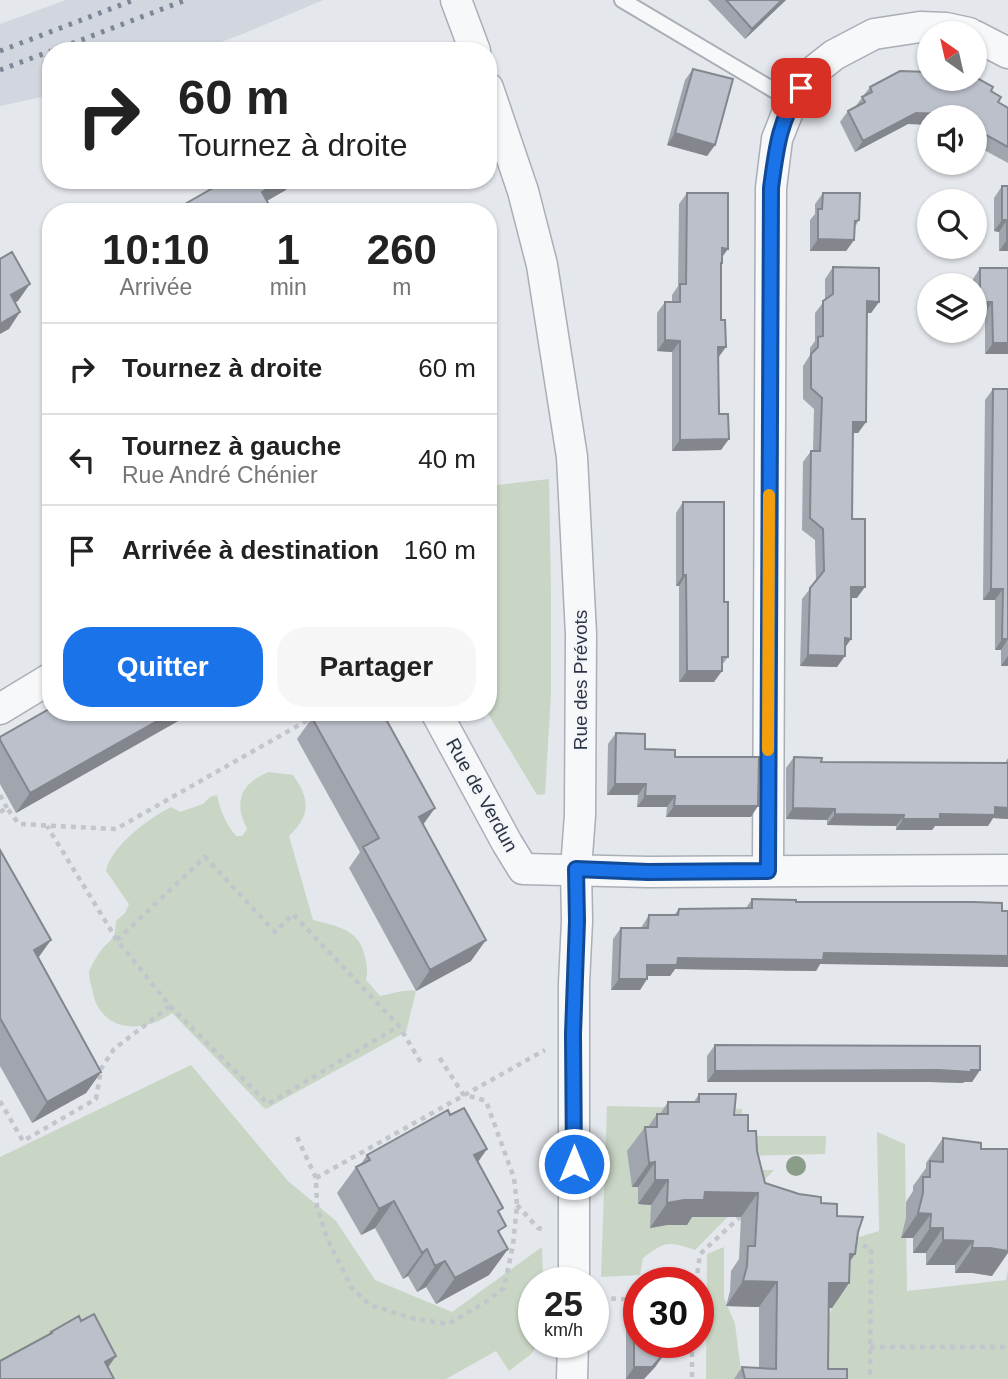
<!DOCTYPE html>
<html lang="fr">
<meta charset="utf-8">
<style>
:root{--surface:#fff;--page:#f6f6f6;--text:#222;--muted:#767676;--line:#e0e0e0;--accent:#1a73e8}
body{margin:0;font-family:Arial,sans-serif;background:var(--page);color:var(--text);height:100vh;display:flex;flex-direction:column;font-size:26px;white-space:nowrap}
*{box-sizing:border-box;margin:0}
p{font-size:23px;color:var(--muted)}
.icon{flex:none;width:38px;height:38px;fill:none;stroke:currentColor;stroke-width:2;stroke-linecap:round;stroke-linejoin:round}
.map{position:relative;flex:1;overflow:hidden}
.panel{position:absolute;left:42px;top:203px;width:455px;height:518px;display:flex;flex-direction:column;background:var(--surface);border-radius:28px;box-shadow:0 2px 5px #0004}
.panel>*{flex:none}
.hud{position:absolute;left:42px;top:42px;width:455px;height:147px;border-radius:28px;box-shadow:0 2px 5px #0004;background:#fff;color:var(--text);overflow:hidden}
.needle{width:46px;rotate:326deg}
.fabs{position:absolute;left:917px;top:21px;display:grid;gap:14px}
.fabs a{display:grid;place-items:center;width:70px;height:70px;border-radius:50%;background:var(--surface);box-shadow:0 2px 5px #0004;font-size:35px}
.speed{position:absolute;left:518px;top:1267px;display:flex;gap:14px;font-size:35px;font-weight:700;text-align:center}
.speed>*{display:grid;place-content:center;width:91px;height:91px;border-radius:50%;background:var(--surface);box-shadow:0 2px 5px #0004;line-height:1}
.speed small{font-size:18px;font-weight:400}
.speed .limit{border:10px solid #d22;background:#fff;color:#111}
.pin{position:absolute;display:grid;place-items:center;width:60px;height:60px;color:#fff;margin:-30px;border-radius:14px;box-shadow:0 4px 10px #0006}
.me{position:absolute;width:77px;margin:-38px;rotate:0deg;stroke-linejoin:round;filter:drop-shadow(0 0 5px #0008)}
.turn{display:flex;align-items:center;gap:24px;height:147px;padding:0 21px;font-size:32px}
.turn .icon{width:91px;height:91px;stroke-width:2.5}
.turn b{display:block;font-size:49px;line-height:60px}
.eta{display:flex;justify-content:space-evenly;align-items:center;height:119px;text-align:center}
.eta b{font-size:42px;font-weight:800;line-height:49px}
.button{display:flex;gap:14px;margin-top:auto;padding:14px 21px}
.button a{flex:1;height:80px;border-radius:28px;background:var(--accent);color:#fff;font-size:28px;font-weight:800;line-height:80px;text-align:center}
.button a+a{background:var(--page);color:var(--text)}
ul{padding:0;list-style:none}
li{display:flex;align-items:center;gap:21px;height:91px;padding:0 21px;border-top:2px solid var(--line)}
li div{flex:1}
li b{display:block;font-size:26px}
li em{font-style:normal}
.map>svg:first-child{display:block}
.built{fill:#d2d6de}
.green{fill:#c9d6c5}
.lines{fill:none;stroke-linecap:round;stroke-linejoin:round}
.lane-casing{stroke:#a9aeb7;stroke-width:18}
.street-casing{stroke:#a9aeb7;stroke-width:33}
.path{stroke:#c2c5cb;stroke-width:4.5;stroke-dasharray:5 5;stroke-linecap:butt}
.lane{stroke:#f7f8fa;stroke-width:14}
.street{stroke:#f7f8fa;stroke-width:30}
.rail{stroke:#7d8696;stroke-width:5;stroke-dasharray:3.5 7;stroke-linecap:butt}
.tree{fill:#899d89}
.wall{fill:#a1a5ae}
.shaded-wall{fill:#83868d}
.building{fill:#bbc0ca;stroke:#83868d;stroke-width:2}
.route-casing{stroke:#114b97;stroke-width:18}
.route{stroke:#1a73e8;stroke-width:12}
.slow{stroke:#f59e0b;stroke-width:12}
.labels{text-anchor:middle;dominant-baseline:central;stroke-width:5;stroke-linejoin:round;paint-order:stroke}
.street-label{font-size:19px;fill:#2b3445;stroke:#f4f6f9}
</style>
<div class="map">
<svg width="1008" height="1379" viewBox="0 0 1008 1379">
<rect width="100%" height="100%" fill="#e4e7ec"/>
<path class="built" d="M66,0h257l-78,33 -48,18h-146v44l-51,11v-82z"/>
<path class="green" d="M549,479l2,113v102l-6,100 -8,1 -50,-83h1v-226z
M269,772l24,3c17,24 18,40 -4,61l24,84c23,6 47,9 52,37 2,8 3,15 1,23l14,16c12,-2 25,-7 36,-5l-10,41 -140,77 -3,-2 -91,-94c-30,22 -73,19 -80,-24 -1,-4 -3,-11 -3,-16 1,-7 9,-18 13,-24 3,-4 9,-8 11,-12 3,-4 2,-11 3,-16l9,-8 4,-9 -23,-33c5,-25 43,-53 65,-64l9,5 23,-8 7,-7 7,-2c4,18 8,27 19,41h6l5,-7c-14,-27 -6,-46 22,-57z
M191,1065l97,116 48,40 39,59 77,32 90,-65 1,36h-9v59h6l-9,12 -22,17 -13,-20 -50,28h-446v-222z
M607,1106l135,3 -1,27h85l-1,18 -86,2v14h35l-79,80c-26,-9 -30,-9 -52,8l-3,17 -39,2z
M877,1132l28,12 2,147 99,-11 2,-11v110h-181l-6,-23 25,-115 33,-10z
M724,1247v51l11,26 7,55h-36l1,-125z"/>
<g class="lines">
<defs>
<path id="lane" d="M622,0l170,101"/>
<path id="street" d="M456,0l19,51
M975,36l33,17
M488,88l35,103 19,74 30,192 9,177 -1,181 -4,54 1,52 -3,62v300
M0,709l51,-31
M436,712l71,131 16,26 125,3 360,-2
M768,871l3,-683 6,-49 15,-38 18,-27 24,-19 40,-21 46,-7 26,1 23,5
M572,1379l1,-37"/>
</defs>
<use href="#lane" class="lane-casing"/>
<use href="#street" class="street-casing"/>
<path class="path" d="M0,795l7,13
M0,812l7,-4 12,16 97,5 206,-117
M117,940l88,-83 70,75 18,-18 106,112 24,40
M170,1006l98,98 131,-78
M0,1101l23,40 73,-42 5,-30 13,-20 56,-43 -53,-66 -70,-114
M297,1137l19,41 1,29 10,31 24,49 19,18 45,14 33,5 38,-22 18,-14 9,-43 4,-40 -3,-27 -28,-77 -23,-7 -24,-37
M316,1178l229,-128
M517,1205l21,23 5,1
M853,1243l18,5 -1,131
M696,1283l4,-29 42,-39
M601,1298l38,2
M692,1342v37
M870,1347h138"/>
<use href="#lane" class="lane"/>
<use href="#street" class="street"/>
<path class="rail" d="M0,51l134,-51
M52,51l134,-51
M0,70l51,-19"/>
</g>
<circle class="tree" cx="796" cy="1166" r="10"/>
<path class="wall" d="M708,0h78l-41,39z
M693,69l22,76 -8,11 -40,-11 18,-65z
M870,87l121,4 7,11 10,6v55l-33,-18v-28h-46l-21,7 -53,28 -15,-30 8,-11 7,-4z
M1002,186h6v65h-9v-19l-5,-1v-33z
M687,193l35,64v6l-1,2 -3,93 3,92 -49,1v-99l-15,-1v-38l8,-11h7v-7l6,-9 1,-82z
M823,193l36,27 -4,7 -1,13 -8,11h-36v-31l5,-6v-10z
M833,267l46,35 -8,11h-4l-1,109 -8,11h-5l-1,86 5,79h-6v41l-6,9 -8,19 -37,-1 2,-67 14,-18 -1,-41 -13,-10 1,-68 8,-11h2l1,-42 -11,-10v-33l7,-11v-7l5,-7v-28l10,-13v-21z
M980,268h28v86h-23v-40l-10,-1v-28h-2v-6z
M993,389h15v277h-7v-16h-6v-50h-12l2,-200z
M683,502l41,100 4,55 -6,8 -8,17h-35v-96h-3v-73z
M194,712l-178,101 -16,-29v-47z
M312,718l111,107 48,136 -55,30 -67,-123 11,-16 -63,-113z
M616,733l29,16 30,8 76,60h-85l1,-10h-30l1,-12h-31l1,-51z
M794,757l27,5 116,1h68l3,-5v61l-15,-1 -5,8h-53l-3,4h-36v-4l-69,-1v-5l-41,-1v-51z
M0,850l38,108 63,114 -15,21 -54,30 -32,-57z
M752,899l44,3 24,62 -4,7 -141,-2 -5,7h-23v3l-7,11h-29l2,-51 8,-11h20l8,-13h25l5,-6 67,-1z
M715,1045l265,25 -8,12h-8l-1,1 -32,-1h-224v-26z
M699,1094l35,21 14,16 9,20 8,32 56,20 37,29 -3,22 -6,8v21l-17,25h-3l-1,61 19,10h-113l8,-12 17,1v-61l-33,-1 4,-15 1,-20 8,-12 2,-42h-49l-5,8h-20l-17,3 1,-23 -13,-1v-17h-6l-5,-36 18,-24h3l9,-13h3l8,-12h26z
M450,1115l37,34 -10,13 22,52 1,21 8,14 -19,26 -53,29 -10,-17 -9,5 -9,-16 -5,3 -28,-51 -14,7 -24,-42 19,-26 5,-3 6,-9z
M943,1138l49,138 -19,-3h-18v-8h-29v-12h-13v-15h-12l5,-20v-16l7,-11v-5l13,-18v-5z
M634,1309l22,57 -12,13h-18v-59z"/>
<path class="shaded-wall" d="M782,0h4l-41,39 7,-10z
M916,113l31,1 -3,3h-15v8l-21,-1 -53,28 8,-11z
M675,133l40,12 -8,11 -40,-11z
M282,180h11l-7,10 -38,22 14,-20z
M1002,220h5l-8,12 -5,-1z
M818,239l36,1 -8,11h-36z
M1007,240h1v11h-9z
M722,248l6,1 -8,11z
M30,284l-12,17 -18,10 11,-16z
M867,301l12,1 -8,11h-12z
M980,302h12l-7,12 -10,-1v-3z
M20,312l-11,17 -9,5v-10z
M665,340l15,1 -8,11 -15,-1z
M993,343h15v11h-23z
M718,347h8l-8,11z
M853,422h13l-8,11h-13z
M729,439l-8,11 -49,1 8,-11z
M683,575h3l-7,11h-3z
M851,587h14l-8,11h-14z
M991,589h12l-8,11h-12z
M845,638l6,1 -8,11z
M1002,639h6l-7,11h-6z
M808,655l37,1 -8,11 -37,-1z
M1008,656v10h-7z
M687,671h35l-8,11h-35z
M173,712h21l-178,101 14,-20z
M615,784h31l-8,11h-31z
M645,796h30l-8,11h-30z
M674,806h84l-7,11h-85z
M995,807l13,1v11l-15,-1 -5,8h-53l-3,4h-36l7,-11z
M435,808l-15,21 -1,-12z
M793,808l42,1 -8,11 -41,-1z
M835,814l69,1 -8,11 -69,-1z
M51,940l-15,21 -2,-11z
M486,940l-15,21 -55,30 14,-21z
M824,953l184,3v11l-188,-3 -4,7 -141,-2 -5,7h-30l7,-11 31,-7z
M619,979h28l-7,11h-29z
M980,1070l-8,12h-8l-1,1 -32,-1h-224l8,-11z
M101,1072l-15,21 -54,30 15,-21z
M487,1149l-18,26 5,-20z
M655,1162l-17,25h-6l17,-24z
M655,1180h13l-17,25 -13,-1z
M705,1192l53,1 -17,24h-49l-5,8h-20l-17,3 17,-25z
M394,1201l-19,27 -14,7 18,-26z
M918,1213l13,1 -18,24h-12z
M930,1228h13l-17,25h-13z
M1008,1231v22l-16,23 -19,-3h-18l17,-25z
M943,1240l30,1 -18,24h-29z
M427,1249l-19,27 -5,3 19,-26z
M508,1249l-19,26 -53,29 19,-26z
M850,1254h5l-17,25z
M445,1261l-19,26 -9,5 18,-26z
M743,1281l34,1 -18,25 -33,-1z
M829,1283h20l-17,25h-20z
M664,1354l-8,12 -12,13h-18l8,-12z
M116,1356l-16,23 5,-17z"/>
<path class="building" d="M726,0h56l-30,29z
M693,69l40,10 -18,66 -40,-12z
M900,71l29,1v7h46v-2l18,10 -2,4 10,6 -3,5 10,6v39l-33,-18v-12h-22l-6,-3 -31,-1 -53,28 -15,-30 17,-9 -3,-5 10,-5 -2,-5z
M227,180h55l-20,12 11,20h-102z
M1002,186h6v54h-1v-20h-5z
M687,193h41v56l-6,-1v15h-1v57h4l1,27h-8l1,67h9l1,25 -49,1v-99l-15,-1v-38h15v-18h6z
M823,193h37l-1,27 -4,1 -1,19 -36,-1v-30h4z
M12,252l18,32 -19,11 9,17 -20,12v-65z
M833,267l46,1v34l-12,-1 -1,121h-13l-1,97h13v68h-14v52l-6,-1v18l-37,-1 2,-67 14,-17 -1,-42 -13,-11 1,-67h9l2,-53 -11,-10v-34l7,-7v-10l5,-1v-35l10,-7z
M980,268h28v75h-15l-1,-41h-12z
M993,389h15v250h-6l1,-50h-12z
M683,502h41v100h4v55h-6v14h-35l-1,-96h-3z
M51,708v4h122l-143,81 -30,-53v-3z
M321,712h61l53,96 -16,9 67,123 -56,30 -67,-123 16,-9 -67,-120z
M616,733l29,1v15l30,1v7h84l-1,49h-84l1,-10h-30l1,-12h-31z
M794,757l28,1 -1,4 187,1v45l-13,-1v8l-55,-1v5h-37l1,-4 -69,-1v-5l-42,-1z
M0,850l51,90 -17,10 67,122 -54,30 -47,-84z
M752,899l44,1v2h177l29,1v8h6v45l-184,-3 -1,7 -145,-2 -1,7h-30v14h-28l2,-51h27l1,-13h29l1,-6 73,-1z
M715,1045l265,1v24h-9v2l-32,-2 -224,1z
M699,1094h37l-2,21h14v16h8l1,20 8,32 34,11 22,3v6l16,1v12l26,1 -5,15 -3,22h-5l-1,29h-20l-1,86h19v10h-102l-3,-12 34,2 1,-87 -34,-1 4,-15 1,-20h7l3,-53 -53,-1 -1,8h-20l-17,3 1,-23h-13v-18l-6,1 -4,-36h12v-13h11v-12h31z
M464,1108l23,41 -13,6 29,53 -5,3 8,15 -8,5 10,18 -53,29 -10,-17 -10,5 -8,-17 -5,4 -28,-52 -15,8 -23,-42 14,-7 -3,-5 81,-45 2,5z
M943,1138l38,5v6h27v102l-18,-3h-18l1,-7 -30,-1v-12h-13l1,-14 -13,-1 5,-20v-16h7v-16l13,1z
M634,1309h5v33h25v12l-12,13h-18z
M94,1314l22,42 -11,6 9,17h-114v-18l52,-28 -1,-1 28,-16 2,5z"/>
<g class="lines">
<defs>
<path id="route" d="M574,1164l-1,-130 4,-113 -1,-52 72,3 120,-1 3,-683c5,-37 8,-68 30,-100"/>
</defs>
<use href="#route" class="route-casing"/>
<use href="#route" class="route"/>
<path class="slow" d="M768,750l1,-255"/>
</g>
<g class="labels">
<g class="street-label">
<text transform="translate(580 680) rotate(-90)">Rue des Prévots</text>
<text transform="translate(482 795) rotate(61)">Rue de Verdun</text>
</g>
</g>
</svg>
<div class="fabs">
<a><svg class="needle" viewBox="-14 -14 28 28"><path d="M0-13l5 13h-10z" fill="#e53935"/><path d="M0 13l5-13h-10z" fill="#767676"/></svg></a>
<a><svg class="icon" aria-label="sound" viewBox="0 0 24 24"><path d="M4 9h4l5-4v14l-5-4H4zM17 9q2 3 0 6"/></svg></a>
<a><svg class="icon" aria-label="search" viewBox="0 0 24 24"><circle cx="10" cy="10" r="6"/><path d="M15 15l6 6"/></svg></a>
<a><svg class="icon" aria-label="layers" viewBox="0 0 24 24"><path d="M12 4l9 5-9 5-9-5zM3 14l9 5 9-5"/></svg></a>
</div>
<div class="speed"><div>25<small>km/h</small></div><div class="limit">30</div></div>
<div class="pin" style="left:801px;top:88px;background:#d93025"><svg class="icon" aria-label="arrive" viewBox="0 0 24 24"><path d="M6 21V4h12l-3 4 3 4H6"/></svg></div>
<svg class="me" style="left:574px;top:1164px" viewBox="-20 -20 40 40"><circle r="17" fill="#1a73e8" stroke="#fff" stroke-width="3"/><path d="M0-11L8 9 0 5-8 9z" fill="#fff"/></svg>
<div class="hud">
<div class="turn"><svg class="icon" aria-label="right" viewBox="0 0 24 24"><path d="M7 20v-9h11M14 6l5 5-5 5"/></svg><div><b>60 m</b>Tournez à droite</div></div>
</div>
<section class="panel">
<div class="eta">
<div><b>10:10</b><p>Arrivée</p></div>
<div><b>1</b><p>min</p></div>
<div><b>260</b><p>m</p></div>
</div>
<ul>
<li><svg class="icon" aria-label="right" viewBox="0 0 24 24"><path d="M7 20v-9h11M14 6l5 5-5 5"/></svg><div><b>Tournez à droite</b></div><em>60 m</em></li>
<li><svg class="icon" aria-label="left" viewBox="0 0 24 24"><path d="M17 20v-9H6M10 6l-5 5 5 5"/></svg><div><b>Tournez à gauche</b><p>Rue André Chénier</p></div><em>40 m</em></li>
<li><svg class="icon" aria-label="arrive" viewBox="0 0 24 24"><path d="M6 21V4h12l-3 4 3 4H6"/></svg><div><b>Arrivée à destination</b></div><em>160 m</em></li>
</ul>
<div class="button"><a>Quitter</a><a>Partager</a></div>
</section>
</div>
